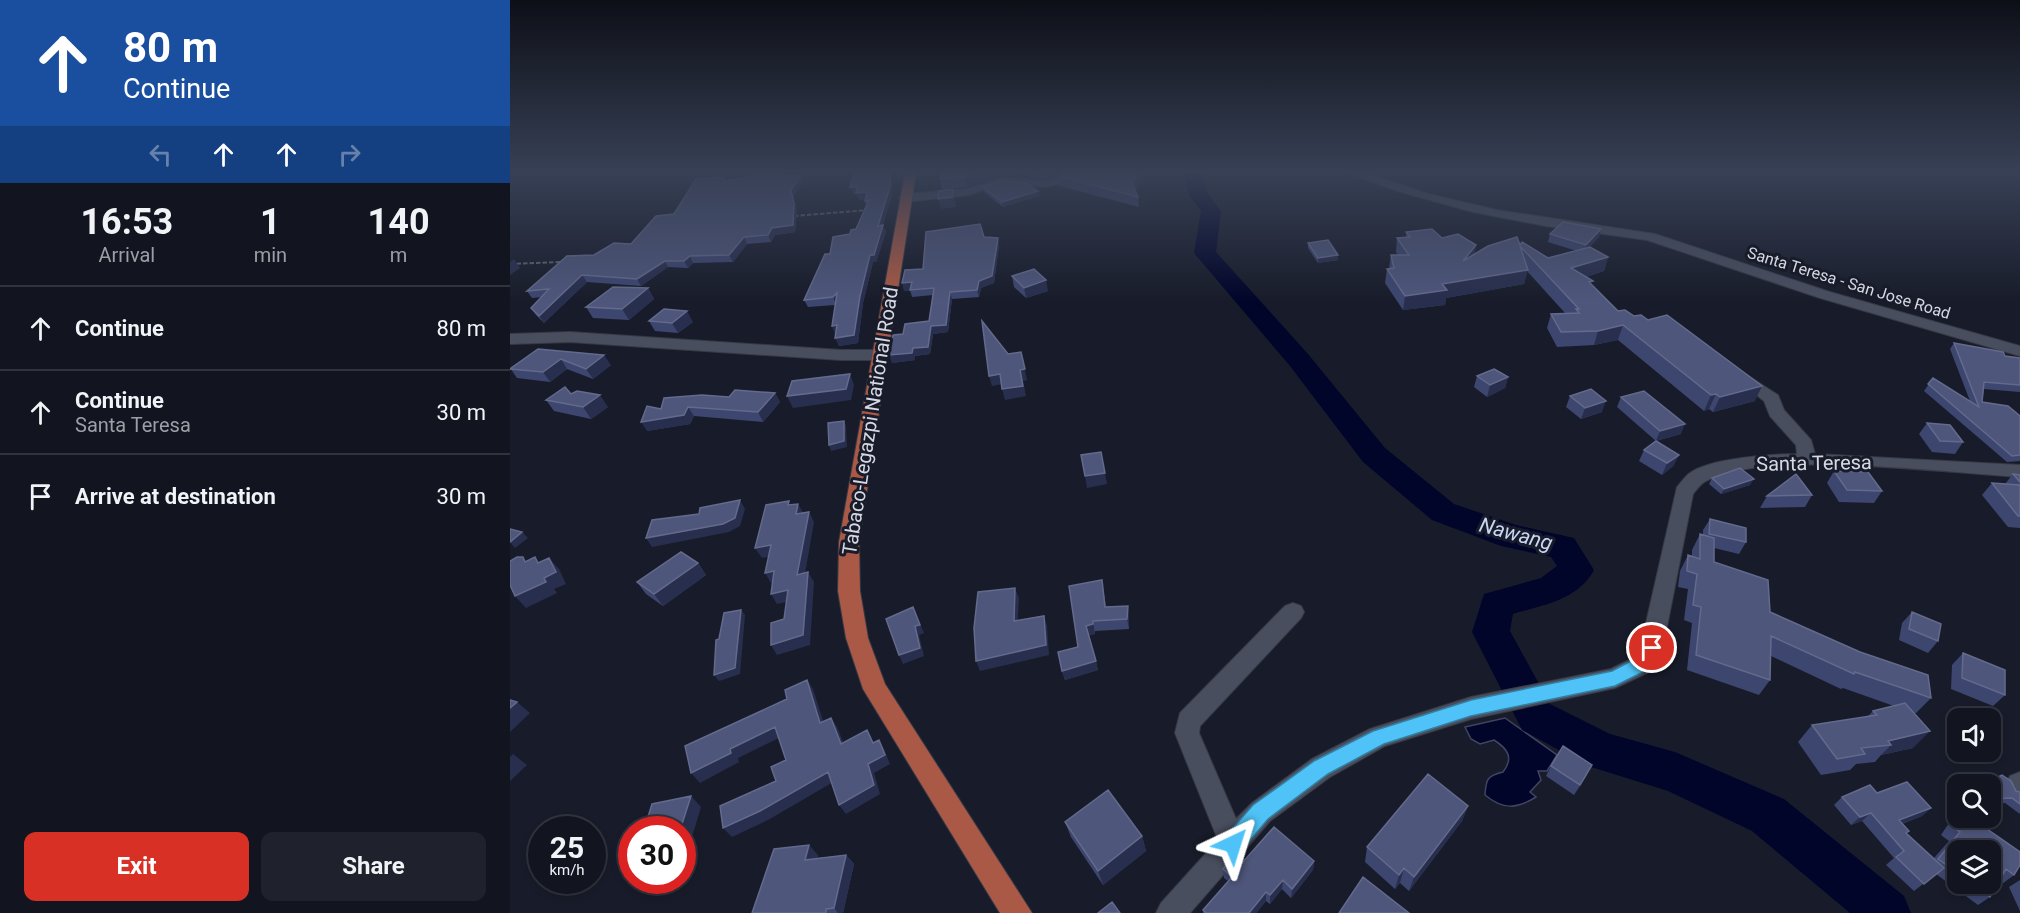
<!DOCTYPE html>
<style>
:root{--surface:#121520;--page:#1f222d;--text:#f1f3f6;--muted:#9c9fa5;--line:#31343e;--accent:#d93025}
body{margin:0;font-family:Roboto,sans-serif;background:var(--page);color:var(--text);height:100vh;display:flex;flex-direction:column;font-size:22px;white-space:nowrap}
*{box-sizing:border-box;margin:0}
p{font-size:20px;color:var(--muted)}
.icon{flex:none;width:33px;height:33px;fill:none;stroke:currentColor;stroke-width:2;stroke-linecap:round;stroke-linejoin:round}
.map{position:relative;flex:1;overflow:hidden}
.drawer{display:flex;flex-direction:column;background:var(--surface);width:510px}
.drawer>*{flex:none}
.hud{background:#1a4fa0;color:#fff;overflow:hidden}
.tools{position:absolute;left:1437px;top:708px;display:grid;gap:12px}
.tools a{display:grid;place-items:center;width:54px;height:54px;border-radius:12px;background:var(--surface);box-shadow:0 3px 9px #0003,0 0 0 2px var(--line);font-size:30px}
.speed{position:absolute;left:18px;top:816px;display:flex;gap:12px;font-size:30px;font-weight:700;text-align:center}
.speed>*{display:grid;place-content:center;width:78px;height:78px;border-radius:50%;background:var(--surface);box-shadow:0 3px 9px #0003,0 0 0 2px var(--line);line-height:1}
.speed small{font-size:15px;font-weight:400}
.speed .limit{border:9px solid #d22;background:#fff;color:#111}
.pin{position:absolute;display:grid;place-items:center;width:51px;height:51px;color:#fff;margin:-26px;border:3px solid #fff;border-radius:50%;box-shadow:0 2px 6px #0007}
.me{position:absolute;width:66px;margin:-33px;rotate:41deg;stroke-linejoin:round;filter:drop-shadow(0 0 4px #0008)}
.turn{display:flex;align-items:center;gap:21px;height:126px;padding:0 24px;font-size:27px}
.turn .icon{width:78px;height:78px;stroke-width:2.5}
.turn b{display:block;font-size:42px;line-height:51px}
.lanes{display:flex;align-items:center;height:57px;padding:0 24px;background:#0003;justify-content:center;gap:30px;direction:ltr}
.lanes .off{opacity:.35}
.eta{display:flex;justify-content:space-evenly;align-items:center;height:102px;text-align:center}
.eta b{font-size:36px;font-weight:700;line-height:42px}
.primary-button{display:flex;gap:12px;margin-top:auto;padding:12px 24px}
.primary-button a{flex:1;height:69px;border-radius:12px;background:var(--accent);color:#fff;font-size:24px;font-weight:700;line-height:69px;text-align:center}
.primary-button a+a{background:var(--page);color:var(--text)}
ul{padding:0;list-style:none}
li{display:flex;align-items:center;gap:18px;height:84px;padding:0 24px;border-top:2px solid var(--line)}
li div{flex:1}
li b{display:block;font-size:22px}
li em{font-style:normal}
main{display:flex;flex:1;min-height:0}
.map>svg:first-child{display:block}
.water{fill:#01052a;stroke:#414562;stroke-width:1.5}
.lines{fill:none;stroke-linecap:round;stroke-linejoin:round}
.river{fill:#01052a;fill-rule:evenodd}
.minor-casing{stroke:#373944;stroke-width:2}
.major-casing{stroke:#373944;stroke-width:2}
.path{stroke:#5e626f;stroke-width:2;stroke-dasharray:4.5 2;stroke-linecap:butt}
.minor{fill:#494e5f;fill-rule:evenodd}
.major{fill:#a95945;fill-rule:evenodd}
.wall{fill:#3d466f;fill-rule:evenodd}
.shaded-wall{fill:#282f4e}
.building{fill:#4e567b;stroke:#636a8c;stroke-width:1.5}
.route{fill:#4fc3f7;stroke:#337fa1;stroke-width:1.5}
.labels{text-anchor:middle;dominant-baseline:central;stroke-width:6;stroke-linejoin:round;paint-order:stroke}
.far-street-label{font-size:16px;fill:#d6d9e3;stroke:#181c2a}
.street-label{font-size:20px;fill:#d6d9e3;stroke:#181c2a}
.water-label{font-size:21px;font-style:italic;fill:#c9d7f3;stroke:#181c2a}
</style>
<main>
<section class="drawer">
<div class="hud">
<div class="turn"><svg class="icon" aria-label="ahead" viewBox="0 0 24 24"><path d="M12 20V5M6 11l6-6 6 6"/></svg><div><b>80 m</b>Continue</div></div>
<div class="lanes"><svg class="icon off" aria-label="left" viewBox="0 0 24 24"><path d="M17 20v-9H6M10 6l-5 5 5 5"/></svg><svg class="icon" aria-label="ahead" viewBox="0 0 24 24"><path d="M12 20V5M6 11l6-6 6 6"/></svg><svg class="icon" aria-label="ahead" viewBox="0 0 24 24"><path d="M12 20V5M6 11l6-6 6 6"/></svg><svg class="icon off" aria-label="right" viewBox="0 0 24 24"><path d="M7 20v-9h11M14 6l5 5-5 5"/></svg></div>
</div>
<div class="eta">
<div><b>16:53</b><p>Arrival</p></div>
<div><b>1</b><p>min</p></div>
<div><b>140</b><p>m</p></div>
</div>
<ul>
<li><svg class="icon" aria-label="ahead" viewBox="0 0 24 24"><path d="M12 20V5M6 11l6-6 6 6"/></svg><div><b>Continue</b></div><em>80 m</em></li>
<li><svg class="icon" aria-label="ahead" viewBox="0 0 24 24"><path d="M12 20V5M6 11l6-6 6 6"/></svg><div><b>Continue</b><p>Santa Teresa</p></div><em>30 m</em></li>
<li><svg class="icon" aria-label="arrive" viewBox="0 0 24 24"><path d="M6 21V4h12l-3 4 3 4H6"/></svg><div><b>Arrive at destination</b></div><em>30 m</em></li>
</ul>
<div class="primary-button"><a>Exit</a><a>Share</a></div>
</section>
<div class="map">
<svg width="1510" height="913" viewBox="0 0 1510 913">
<rect width="100%" height="100%" fill="#181c2a"/>
<path class="water" d="M995,718l52,37 -10,16h-9l3,9 -11,12 6,5c-19,12 -33,13 -51,-2 1,-16 2,-19 18,-23 11,-14 5,-23 -9,-32l-14,4 -9,-5 -6,-12z"/>
<g class="lines">
<path class="river" d="M673,173h18l8,23 12,15 -5,41 92,102 77,94 69,56 62,21 58,13 20,32c-16,30 -51,35 -81,44l-3,17 40,73 60,30 65,18 109,47 120,97 7,17h-61l-98,-82 -84,-40 -80,-25 -66,-36 -50,-98 12,-38 57,-16 16,-12 -6,-9 -50,-11 -69,-26 -69,-58 -73,-96 -96,-113 7,-42 -11,-14z"/>
<defs>
<path id="minor" d="M558,173h15l-19,10 -19,4 -43,-4 -33,12 -64,7 -6,-4 6,-4 62,-5 34,-12 44,4z
M839,173h17l63,21 68,16 158,24 175,58 190,54v10l-200,-58 -173,-58 -101,-14 -73,-14 -76,-21z
M60,332l271,18h39l8,5 -8,5h-39l-271,-18 -60,2v-10z
M1232,372l36,23 6,15 27,30 4,14 205,11v12c-72,-4 -255,-28 -314,4 -5,2 -9,8 -13,13l-30,153 -14,25 -34,16 -144,31 -86,27 -55,31 -60,44 -80,92h-34l5,-10 57,-63 -43,-107 5,-20 105,-107 8,-3 8,3 3,6 -3,6 -101,108 -1,7 37,86 16,-16 60,-44 58,-30 101,-32 140,-28 22,-11 8,-13 36,-158c4,-4 8,-11 13,-14 20,-15 82,-19 107,-19l-1,-9 -26,-29 -6,-15 -30,-24z
M1510,772v26h-1l-9,-4 -4,-9 4,-9z"/>
<path id="major" d="M395,173h11l-57,369 1,49 8,47 17,46 147,229h-32l-137,-224 -17,-51 -8,-47 1,-49z"/>
</defs>
<use href="#minor" class="minor-casing"/>
<use href="#major" class="major-casing"/>
<path class="path" d="M284,216l74,-6
M0,264l52,-2"/>
<use href="#minor" class="minor"/>
<use href="#major" class="major"/>
</g>
<path class="wall" d="M344,173h38v21l-9,31 3,7 -10,30h-3l-10,41 -5,40 -19,3 -3,-12h-1v-29l-27,2 -4,-7 26,-46 26,-25 10,-23 -1,-5v-2l-6,1 -2,-6h-4z
M431,173h68v3l-9,-1 -33,12 -25,2 -2,-10z
M505,173h45l-15,6z
M554,173h85l-3,4h-1l-10,13 3,7 1,10 -79,-21 -2,-10z
M278,176l15,5 -9,15 3,15 -2,21 -20,3 -4,7 -24,2 -14,18 -40,1 -5,5 -20,-1 -27,19 -54,-4 -43,41 -8,-8 -5,-7 11,-11 -10,1 -5,-7 67,-36 37,-11 43,-30z
M473,187l56,9 -36,11 -19,-15z
M1091,229l-2,8 -10,11 19,9 -4,14 -18,6 6,8 26,26 137,90 -42,11 -4,-3 -5,2 -86,-71 -24,5 -37,2 -10,-19 4,-14 14,-1 -38,-42 -3,13 -78,14 -1,7 -42,5 -18,-27 2,-14h2l2,-14h7l-2,-3 1,-14h9v-6l70,13 -2,9 46,-9 28,13 29,-7 -29,-9 2,-8z
M474,237l15,8 -5,38 -13,5 -2,9 -27,2 -4,33 -15,2 -3,20 -15,2v4l-23,3 11,-29 26,-13 4,-26 -21,2 -2,-7 -6,1 19,-22z
M798,243l30,17 -20,3 -10,-15z
M502,276l36,15 -22,7 -12,-11z
M138,288l6,11 -25,21 -36,-2 -7,-11z
M139,321l44,1 -15,11 -23,-2z
M1444,343l51,13 15,2v34l-36,-3 -2,13 38,14v45l-13,1 -83,-71 9,-13 37,23 -20,-52z
M28,349l73,16 -18,14 -26,-10 -17,13 -33,-4 -7,-10z
M967,376l31,1 -3,11 -18,9 -13,-10z
M265,393l5,9 -17,20 -69,-6 -4,8 -43,7 14,-22 68,-12z
M61,394l37,13 -17,12 -37,-8 -8,-11z
M1060,396l32,16 -21,7 -15,-12z
M1111,397l60,37 -25,7 -39,-34z
M1417,423l36,19 -8,12 -23,-2 -13,-18z
M1134,450l35,5 -6,11 -11,9 -23,-14z
M1324,471l48,20 -8,12 -35,-1 -12,-19z
M1503,474l7,1v53l-12,-1 -26,-32 10,-12 13,1z
M1202,478l38,7 -29,9 -12,-10z
M1302,495l-7,12 -45,1 7,-12z
M1200,519l36,23 -7,12 -25,-6v14l56,50 161,86 -15,15h-2l-1,35 -32,7 -6,7 -19,2 -6,6 -29,5 -23,-33 14,-17 55,-8 6,-6 21,-5 -51,-18 -2,1 -70,-33 -1,24 -11,15 -72,-25 5,-47 -8,-3 4,-31 -10,-2 2,-16 8,-16 4,1v-6l8,-16 3,1v-5z
M188,563l8,12 -43,31 -17,-12 -9,-12z
M592,580l4,27 23,9v13l-34,2v3l-6,1 9,35 -33,10 -3,-9 16,-24z
M1402,612l26,29 -10,12 -29,-13 3,-17z
M1453,653l42,42 -12,11 -42,-17 1,-24z
M1041,766l36,9 -13,20 -28,-19z
M1480,784l30,8v22l-15,-11 -15,1z
M1367,793l54,15 -9,8 -20,8 5,10 27,24 15,-17 -8,-6 12,-18 5,-4v5h26l-6,4 36,53 -12,9 -3,-2 -9,15 -12,8 -42,-31 -22,17 -28,-26 8,-7 -32,-37 -11,4 -17,-20 8,-8zM1448,850l32,34h-32z
M958,806l-6,15 -53,70 -9,-8 -5,6 -30,-27 2,-15z
M555,822l77,14 4,15 -43,34 -32,-48z
M308,855l-1,3 29,-3 8,9 -11,49h-91z
M804,861l-1,9 -22,28 -9,-9 -12,15 -4,-3 -10,12h-53v-3l25,-29 -4,-3 -1,-9 19,-6z
M1510,880v31l-11,-24z"/>
<path class="shaded-wall" d="M272,173h8l-9,9 -2,-6z
M380,173h2v21l-11,39 -3,-7z
M464,173h26v2l-33,12 -3,-10z
M534,173h16l-15,6z
M629,173h6v4l-11,16 -2,-10z
M291,175l2,6 -9,15 3,15 -2,21 -20,3 -4,7 -3,-7 23,-45z
M340,187h7l10,5 3,7 -11,1 -2,-6h-4z
M443,189l2,10 1,8 -15,2 -3,-10z
M528,191l1,5 -36,11 -1,-5z
M373,225l3,7 -10,30h-3l-10,41 -5,40 -19,3 -4,-8 25,-42 10,-41z
M1091,229l-2,8 -15,16 2,-8z
M234,237l3,7 -14,18 -4,-7z
M488,238l1,7 -5,38 -13,5 -2,9 -2,-7 2,-9z
M966,245l-2,14 -11,2z
M828,255v5l-20,3v-5z
M180,256l3,7 -5,5 -4,-7z
M1098,257l-4,14 -37,12 4,-15z
M4,259l6,9 -10,7v-13z
M155,261l3,6 -27,19 -4,-7z
M1018,270l-4,14 -78,14 -1,7 -42,5 2,-14 37,-12z
M72,275l5,7 -43,41 -5,-7z
M536,280l2,11 -22,7 -2,-10z
M402,282l2,8 -10,1 -2,-8z
M138,288l6,11 -25,21 -7,-11z
M440,292l2,7 -4,33 -15,2 -3,20 -15,2v4l-23,3 -3,-8 24,-7z
M327,293l-1,12 -3,-8z
M177,311l6,11 -15,11 -6,-10z
M327,325l4,8 -6,1 -3,-8z
M1113,325l-5,15 -24,5 4,-14z
M511,352l6,28 -4,1 3,15 -21,4 -3,-11z
M94,355l7,10 -18,14 -7,-10z
M51,359l6,10 -17,13 -7,-10z
M340,374l4,11 -3,15 -58,8 -6,-12z
M490,374l3,10 -11,2 -3,-10z
M998,377l-3,11 -18,9 3,-12z
M1252,386l-7,15 -42,11 7,-15z
M265,393l5,9 -17,20 -5,-10z
M1206,394l-7,15 -5,2 7,-16z
M90,395l8,12 -17,12 -8,-12z
M1096,401l-4,11 -21,7 4,-11z
M178,407l6,9 -4,8 -43,7 -6,-9z
M334,421l2,5 1,21 -16,4 -2,-6z
M1175,424l-4,10 -25,7 4,-10z
M1169,455l-6,11 -11,9 5,-12z
M595,473l2,11 -20,4 -2,-12z
M1244,479l-4,6 -29,9 3,-5z
M230,500l5,9 -5,17 -11,6 -77,15 -6,-9z
M288,504l6,10h-8z
M299,512l5,10 -11,63 -6,-10z
M12,532l6,6 -13,10 -5,-6z
M261,545l6,10 -15,3 -7,-10z
M39,558l10,11 7,15 -12,5 3,4 -31,15 -11,-12 29,-18z
M188,563l8,12 -43,31 -9,-12z
M264,571l6,10 -9,2 -6,-10z
M298,572l6,10 -4,63 -33,10 -6,-10z
M505,588l4,10 -2,33 -3,-10z
M278,590l7,10 -18,4 -6,-10z
M618,606l1,10v13l-2,-10z
M403,607l11,26 -5,2 5,21 -21,8 -4,-9 16,-29z
M231,610l4,5 -5,59 -21,7 -5,-6z
M534,616l3,10 2,29 -69,16 -4,-10z
M583,621l2,13 -6,1 -3,-9z
M586,661l2,9 -33,10 -3,-9z
M297,680l6,9 14,44 -7,-10z
M7,702l13,11 -20,19v-24z
M321,718l6,9 11,27 -7,-10z
M265,727l8,9 -45,22 1,4 -39,21 -9,-10 39,-24z
M1420,731l-17,17 -32,7 10,-10 -3,-4z
M369,740l5,9 6,15 -16,9 6,21 -34,20 -7,-9z
M3,754l14,11 -17,16v-24z
M318,772l7,9 -67,39 -36,17 -9,-9z
M181,796l10,11 -9,30 -10,2v-9h-13z
M958,806l-6,15 -53,70 5,-14z
M1421,808l-9,8 -32,12 9,-8z
M1361,813l-9,8 -11,4 9,-8z
M632,836l4,15 -43,34 -5,-14z
M299,845l9,10 -4,14 -9,-9z
M336,855l8,9 -11,49h-5l-4,-5z
M804,861l-1,9 -22,28 1,-9z
M894,868l-4,15 -5,6 4,-14z
M773,880l-1,9 -12,15v-9z
M756,892v9l-10,12h-7z"/>
<path class="building" d="M244,173h28l-3,3 22,-1 -10,15 3,14 -1,21 -21,3 -4,7 -24,2 -15,18 -39,1 -6,5h-19l-28,18 -55,-4 -43,41 -8,-8 18,-19 -22,2 40,-35 27,-1 20,-12 17,1 25,-28 18,-2 22,-35 28,-2v4l26,-4z
M344,173h36v14l-12,39 5,-1 -9,30h-4l-10,41 -6,39 -19,3 2,-13 -5,1 5,-33 -4,4 -29,3 21,-46h5l3,-17 17,-3 1,-4 5,-1 13,-29 -4,1 2,-9 -11,1 1,-6h-7z
M431,173h33l-10,4 -24,2z
M555,173h74l-7,10 6,14 -80,-21z
M491,181l24,2 13,8 -36,11 -19,-15z
M443,189v8l-15,2 1,-8z
M1053,222l38,7 -15,16 -36,-11z
M470,224l4,13 14,1 -6,38 -13,5 -2,9 -27,2 -4,33 -15,1 -3,21 -15,1 -1,5 -23,2 4,-20 10,-1 2,-10 24,-3 5,-33 -24,2 2,-8 -10,1 3,-13 18,-1 3,-37z
M922,229l10,9 16,-4 18,11 -13,16 25,-15 29,-9 3,8 2,-3 26,16 42,-11 18,10 -37,11 22,13 -4,1 29,29 7,-1 9,6 7,-1 7,5 19,-5 95,71 -42,11 -4,-3 -5,1 -88,-70 -25,6 -37,1 -10,-18 28,-1 -3,-4h3l-59,-63 8,24 -86,14 5,6 -42,6 -18,-27 7,-1 -3,-13h18l-12,-17 13,-1 -4,-5z
M818,240l10,15 -20,3 -10,-15z
M524,269l12,11 -22,8 -12,-12z
M103,287l35,1 -26,21 -36,-2z
M154,309l23,2 -15,12 -23,-2z
M472,321l26,33 13,-2 4,17 -5,1 3,16 -21,3 -2,-15 -11,2z
M1444,343l49,9 2,4 15,2v27l-36,-3 -2,20 26,4 12,10v39l-8,1 -84,-72 5,-6 46,29z
M28,349l66,6 -18,14 -25,-10 -18,13 -33,-3z
M984,369l14,8 -18,8 -13,-9z
M340,374l-4,15 -59,7 5,-15z
M55,387l6,7 6,-3 23,4 -17,12 -37,-7z
M1081,389l15,12 -21,7 -15,-12z
M225,390l40,3 -17,19 -70,-5 -4,8 -43,7 6,-16 14,3 3,-11 38,-3 27,2z
M1134,391l41,33 -25,7 -39,-34z
M334,421v20l-15,4 -1,-22z
M1417,423l23,2 13,17 -23,-1z
M1146,441l23,14 -12,8 -23,-13z
M591,452l4,21 -20,3 -4,-21z
M1230,468l14,11 -30,10 -12,-11z
M1324,471l34,1 14,19 -35,-1z
M1286,474l16,21 -45,1z
M1503,474l7,1v7z
M1482,483l28,2v31h-2z
M230,500l-5,18 -12,6 -77,14 6,-18 47,-6 1,-6z
M279,501l-1,4 10,-1 -2,10 13,-2 -12,63 11,-3 -5,63 -32,10v-22l13,-4 4,-29 -17,4 3,-23 -9,2 6,-28 -16,3 11,-43z
M1200,519l36,9v14l-37,-8z
M0,529l12,3 -12,10z
M1190,534l14,4v24l54,18 2,32 90,40 68,23 3,23 -76,-26 -1,2 -83,-38 -1,44 -74,-25 5,-48 -8,-2 4,-31 -10,-3 1,-16 12,4z
M171,552l17,11 -44,31 -17,-12z
M7,557h6l2,5 10,-5 3,6 11,-5 7,14 -12,6 2,4 -31,14 -5,-11v-24z
M592,580l3,27 23,-1 -1,13 -34,2v3l-7,2 10,35 -34,10 -4,-19 20,-5 -9,-61z
M505,588l-1,33 30,-5 2,29 -70,16 -2,-33 4,-36z
M403,607l7,18 -5,1 5,22 -21,7 -13,-36z
M231,610l-6,58 -21,7 2,-35 3,-1 5,-26z
M1402,612l29,12 -3,17 -29,-12z
M1453,653l42,17v25l-43,-17z
M297,680l13,43 11,-5 10,26 26,-14 6,13 6,-3 6,15 -17,9 6,21 -35,20 -11,-33 -68,39 -37,17 -3,-22 56,-25 -5,-14 15,-7 -11,-33 -45,22 1,4 -40,20 -6,-27 102,-47 -2,-9z
M0,700l7,2 -7,6z
M1395,703l25,28 -42,10 3,4 -30,3 4,6 -28,5 -25,-34 65,-10 -4,-4z
M1053,746l29,19 -12,20 -29,-19z
M918,774l40,32 -54,71 -10,-9 -5,7 -32,-28z
M1492,775l9,6 5,10 4,1v12l-8,-6 -22,1v-15h-7z
M1397,782l24,26 -32,12 10,11 -3,2 38,35 -20,16 -28,-27 8,-6 -33,-38 -11,4 -18,-20 28,-12 7,8z
M598,790l34,46 -44,35 -33,-49z
M181,796l-10,31 -12,3h-25l8,-26z
M1448,818h26l-7,4 43,30v13l-6,10 -8,-6 -16,28 -18,-13h18v-34h-32v23l-20,-14 22,-27 -8,-6z
M764,827l40,34 -22,28 -9,-9 -13,15 -4,-3 -17,21h-43l-3,-3 29,-33 -9,-8 11,-13 8,7z
M299,845l-4,15 41,-5 -12,53 -8,1v4h-74l22,-64z
M853,877l46,36h-70z
M602,902l8,11h-22z"/>
<linearGradient id="sky" x2="0" y2="1"><stop stop-color="#0d0f17"/><stop offset="0.57" stop-color="#374055"/><stop offset="1" stop-color="#374055" stop-opacity="0"/></linearGradient>
<rect width="1510" height="301" fill="url(#sky)"/>
<path class="route" d="M1142,640l6,2 3,6 -14,22 -32,16 -144,30 -87,28 -56,30 -60,45 -27,32 -8,3 -7,-3 -3,-7 3,-8 27,-31 61,-44 59,-30 98,-31 141,-29 23,-12 11,-17z"/>
<g class="labels">
<g class="far-street-label">
<text transform="translate(1339 283) rotate(17)">Santa Teresa - San Jose Road</text>
</g>
<g class="street-label">
<text transform="translate(360 421) rotate(-81)">Tabaco-Legazpi National Road</text>
<text transform="translate(1304 463) rotate(-1)">Santa Teresa</text>
</g>
<g class="water-label">
<text transform="translate(1006 534) rotate(15)">Nawang</text>
</g>
</g>
</svg>
<div class="tools">
<a><svg class="icon" aria-label="sound" viewBox="0 0 24 24"><path d="M4 9h4l5-4v14l-5-4H4zM17 9q2 3 0 6"/></svg></a>
<a><svg class="icon" aria-label="search" viewBox="0 0 24 24"><circle cx="10" cy="10" r="6"/><path d="M15 15l6 6"/></svg></a>
<a><svg class="icon" aria-label="layers" viewBox="0 0 24 24"><path d="M12 4l9 5-9 5-9-5zM3 14l9 5 9-5"/></svg></a>
</div>
<div class="speed"><div>25<small>km/h</small></div><div class="limit">30</div></div>
<div class="pin" style="left:1142px;top:648px;background:#d93025"><svg class="icon" aria-label="arrive" viewBox="0 0 24 24"><path d="M6 21V4h12l-3 4 3 4H6"/></svg></div>
<svg class="me" style="left:723px;top:844px" viewBox="-20 -20 40 40"><path d="M0-17L14 15 0 8-14 15z" fill="#4fc3f7" stroke="#fff" stroke-width="4"/></svg>
</div>
</main>
